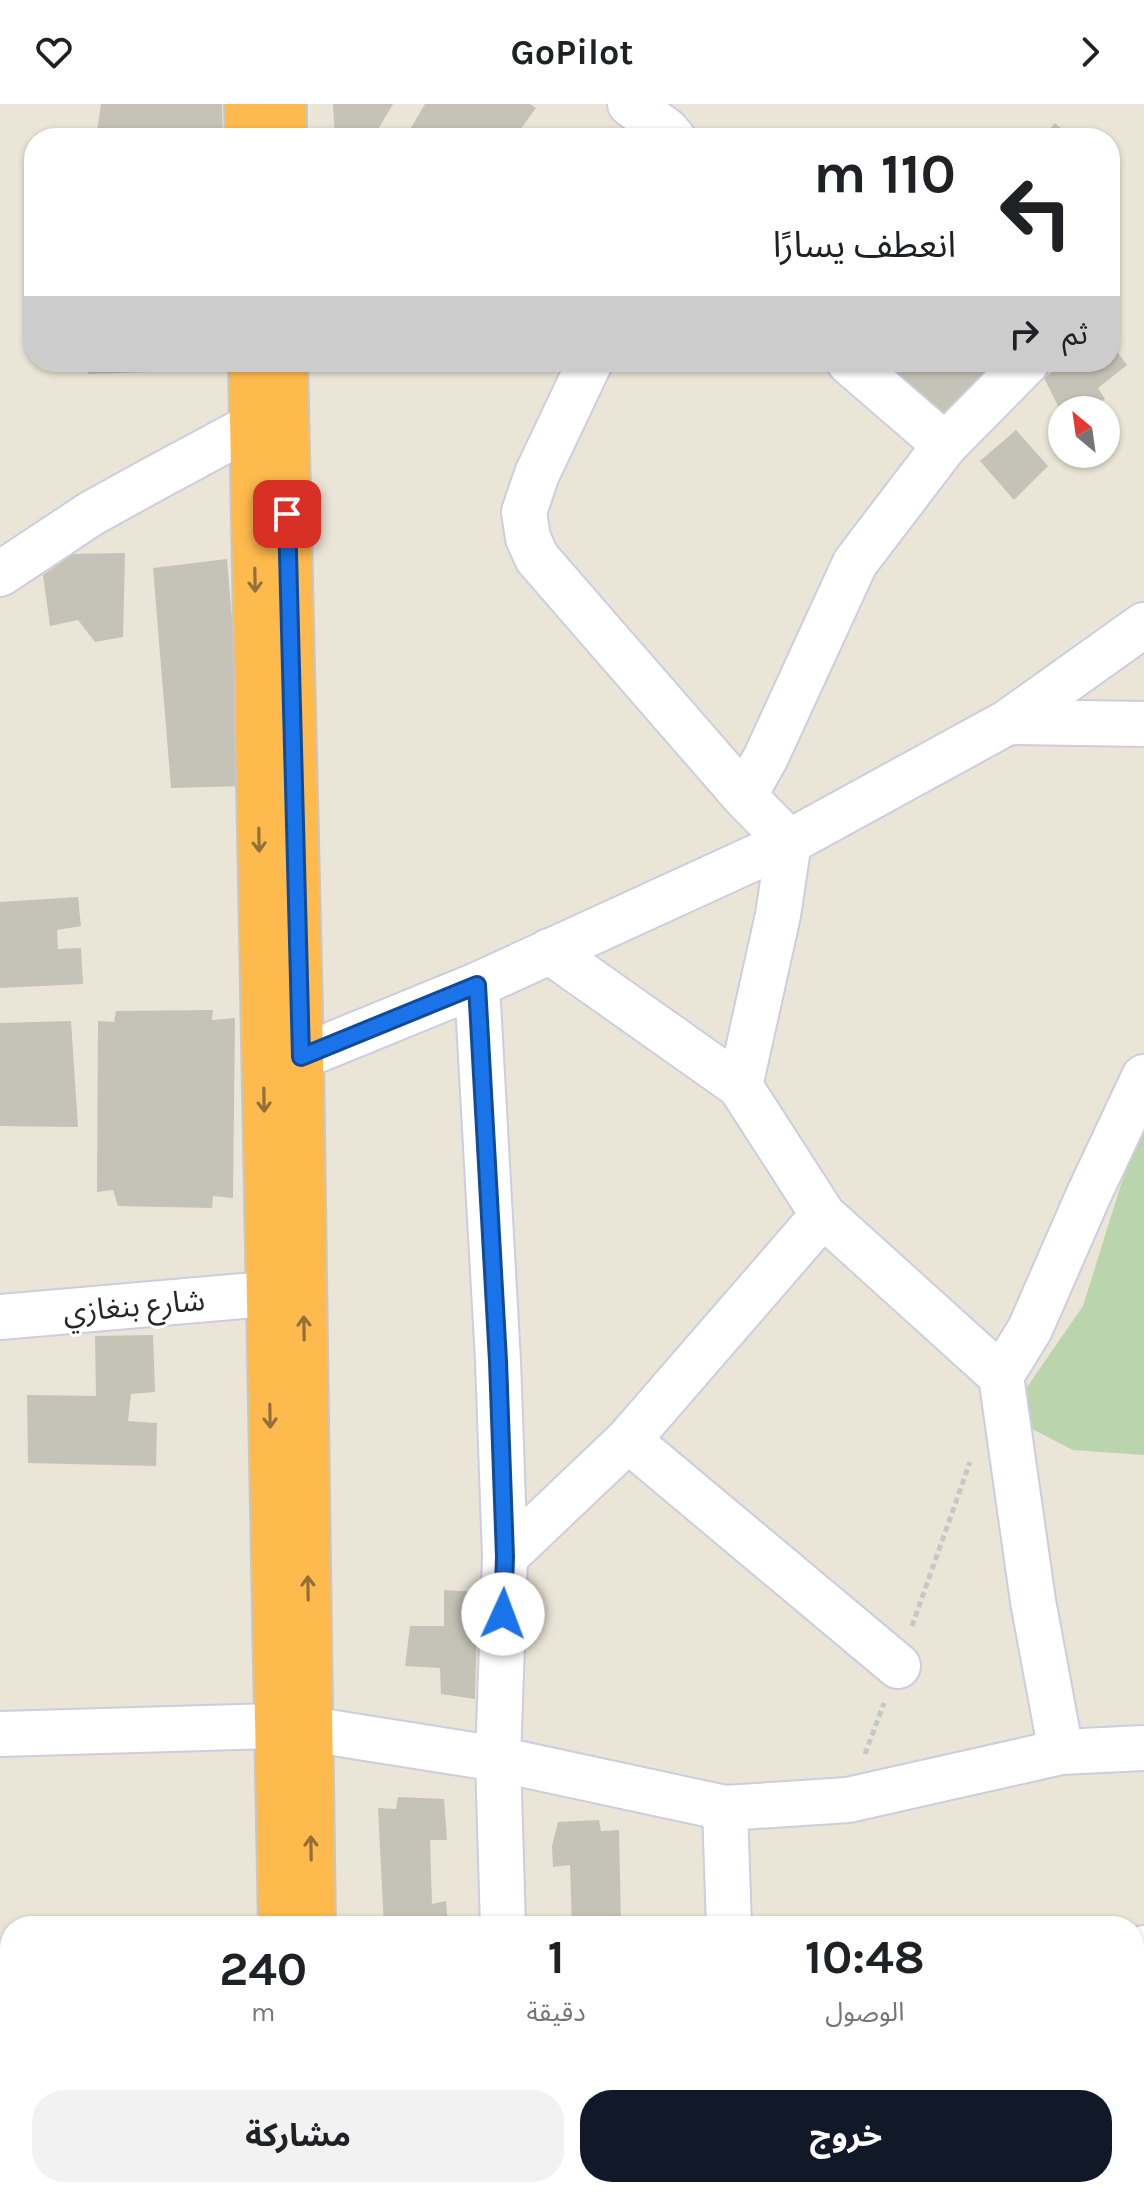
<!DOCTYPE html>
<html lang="ar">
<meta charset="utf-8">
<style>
:root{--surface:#fff;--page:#f2f2f2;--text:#202124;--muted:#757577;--accent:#111827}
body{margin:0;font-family:Karla,"Noto Sans Arabic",sans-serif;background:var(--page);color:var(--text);direction:rtl;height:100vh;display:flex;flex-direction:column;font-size:30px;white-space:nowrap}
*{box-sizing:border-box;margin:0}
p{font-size:26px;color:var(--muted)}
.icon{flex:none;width:44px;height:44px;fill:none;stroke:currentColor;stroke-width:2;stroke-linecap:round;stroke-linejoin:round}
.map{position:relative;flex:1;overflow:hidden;direction:ltr}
.panel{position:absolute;left:0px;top:1812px;width:1144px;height:282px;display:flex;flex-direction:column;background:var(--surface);border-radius:32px 32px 0 0;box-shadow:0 2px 6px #0004;direction:rtl}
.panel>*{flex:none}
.guide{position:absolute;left:24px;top:24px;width:1096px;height:244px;border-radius:32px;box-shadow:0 2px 6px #0004;direction:rtl;background:#fff;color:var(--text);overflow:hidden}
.needle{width:52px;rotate:331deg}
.buttons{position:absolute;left:1048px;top:292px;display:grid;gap:16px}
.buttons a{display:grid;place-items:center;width:72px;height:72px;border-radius:50%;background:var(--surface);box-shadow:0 2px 6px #0004;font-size:40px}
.pin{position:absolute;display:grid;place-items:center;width:68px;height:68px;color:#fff;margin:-34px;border-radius:16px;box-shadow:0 4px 12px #0006}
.me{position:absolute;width:88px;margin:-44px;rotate:2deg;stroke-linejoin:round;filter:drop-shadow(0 0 6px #0008)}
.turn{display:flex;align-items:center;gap:28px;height:168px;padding:0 32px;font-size:36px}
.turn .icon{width:104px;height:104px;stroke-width:2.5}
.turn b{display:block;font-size:56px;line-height:68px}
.then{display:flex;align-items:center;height:76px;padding:0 32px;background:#0003;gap:16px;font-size:30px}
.eta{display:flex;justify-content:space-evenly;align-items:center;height:136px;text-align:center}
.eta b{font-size:48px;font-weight:700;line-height:56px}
.action{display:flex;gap:16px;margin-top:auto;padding:16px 32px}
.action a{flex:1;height:92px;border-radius:32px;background:var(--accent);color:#fff;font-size:32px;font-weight:700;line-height:92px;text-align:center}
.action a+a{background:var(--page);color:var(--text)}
header{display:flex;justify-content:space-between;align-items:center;height:104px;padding:0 32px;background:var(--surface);font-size:36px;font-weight:700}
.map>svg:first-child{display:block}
.cemetery{fill:#bad4ae}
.building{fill:#c5c2b7}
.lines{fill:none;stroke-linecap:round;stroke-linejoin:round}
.minor-casing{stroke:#cdcde0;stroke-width:48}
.highway-casing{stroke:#c7c7c7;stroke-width:48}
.path{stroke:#c7c7c7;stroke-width:5;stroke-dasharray:6 4;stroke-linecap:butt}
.minor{stroke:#fff;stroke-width:44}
.highway{stroke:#ffba4d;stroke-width:44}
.oneway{stroke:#93703a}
.route-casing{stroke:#114b97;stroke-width:20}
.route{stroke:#1a73e8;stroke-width:14}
.labels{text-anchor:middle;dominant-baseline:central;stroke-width:6;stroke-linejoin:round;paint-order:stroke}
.street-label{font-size:30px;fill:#272727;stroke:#fff}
</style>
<header><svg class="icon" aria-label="forward" viewBox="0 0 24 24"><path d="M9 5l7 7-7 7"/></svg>GoPilot<svg class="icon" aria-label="heart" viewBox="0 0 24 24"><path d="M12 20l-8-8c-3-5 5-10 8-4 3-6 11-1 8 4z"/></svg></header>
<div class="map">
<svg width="1144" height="2093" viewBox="0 0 1144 2093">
<rect width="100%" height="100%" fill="#eae5d7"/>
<path class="cemetery" d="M1144,1007v344l-71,-5 -66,-34 76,-110z"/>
<path class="building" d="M101,0h121l1,34h-127z
M333,0h60l-20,34h-38z
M425,0h105l6,4 -22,30h-109z
M1055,19l17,15h-30z
M1110,238l17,23 -29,23 7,11 -18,11h-27l-16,-32 21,-16h45z
M87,258h100v9l-99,3z
M900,258h100l-48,64 -63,-51z
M1016,326l32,36 -34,34 -34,-39z
M125,449l-2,84 -28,5 -17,-22 -28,6 -7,-51 30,-21z
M227,455l19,227 -75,2 -18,-220z
M78,793l3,29 -24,4 1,19 23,-1 2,36 -83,4v-86z
M213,906l-1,10 23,-2 -2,180 -20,-2 -1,12 -94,-2 -5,-16 -16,2 1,-171 16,1 2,-11z
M71,917l7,106 -78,-1v-103z
M153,1231l2,57 -24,2 -3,27 29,2 -1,43 -128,-3 -1,-68 69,1 -1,-60z
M444,1486l34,2 -3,107 -34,-5 -1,-26 -35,-2 5,-40h34z
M398,1693l46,2 3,41h-17l2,64 14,-3 2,25h-64l-6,-118 18,1z
M599,1716l2,11 18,-1 2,96h-49l-2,-61 -17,2 -1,-21 6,-24z
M376,2084h51v9h-50z
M549,2084h66l1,9h-67z
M916,2084h131v9h-131z"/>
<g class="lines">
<defs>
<path id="minor" d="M630,0l36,26 7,8
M590,258l-53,112 -13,38 4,26 9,20 207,238 45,46 -11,73 -38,171
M849,258l96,83
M0,470l92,-61 58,-32 102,-55 33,-8
M1008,618l136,-97
M744,692l22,-39 89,-194 90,-118 82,-83
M549,847l191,135 83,129 178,161
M477,881l21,376 7,196 -7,202 5,167
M301,953l176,-72 312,-143 219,-120 136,2
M0,1213l267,-23
M628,1336l270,226
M505,1453l123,-117 195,-225
M0,1630l277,-8 32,3 189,30 227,49 123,-8 213,-48 83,-4
M1061,1648l-28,-151 -32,-225 29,-47 59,-135 55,-117
M725,1704l4,118
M1134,1848l10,-4
M511,2084v9
M1071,2084l1,9
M735,2093l1,-9"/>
<path id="highway" d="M247,0l1,34
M284,0v34
M251,258l30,1564
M285,258l16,695 12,869
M285,2084v9
M318,2084v9"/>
</defs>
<use href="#minor" class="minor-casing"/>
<use href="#highway" class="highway-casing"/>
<path class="path" d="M912,1522l58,-164
M865,1650l19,-51"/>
<use href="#minor" class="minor"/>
<use href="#highway" class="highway"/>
</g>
<defs><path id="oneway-shaft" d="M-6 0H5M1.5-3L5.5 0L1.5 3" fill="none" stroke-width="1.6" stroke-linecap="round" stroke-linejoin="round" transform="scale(2)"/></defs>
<g class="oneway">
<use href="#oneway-shaft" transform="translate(255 476) rotate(89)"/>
<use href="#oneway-shaft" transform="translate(259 736) rotate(89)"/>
<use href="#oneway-shaft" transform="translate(264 996) rotate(89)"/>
<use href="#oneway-shaft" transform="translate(304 1224) rotate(-91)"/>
<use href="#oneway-shaft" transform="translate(270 1312) rotate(89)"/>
<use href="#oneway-shaft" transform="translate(308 1484) rotate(-91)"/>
<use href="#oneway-shaft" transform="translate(311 1744) rotate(-91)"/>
</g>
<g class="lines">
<defs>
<path id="route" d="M287,410l14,543 176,-72 21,376 7,196 -2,57"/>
</defs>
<use href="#route" class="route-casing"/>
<use href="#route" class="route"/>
</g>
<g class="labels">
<g class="street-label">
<text transform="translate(134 1202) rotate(-5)">شارع بنغازي</text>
</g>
</g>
</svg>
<div class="buttons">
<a><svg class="needle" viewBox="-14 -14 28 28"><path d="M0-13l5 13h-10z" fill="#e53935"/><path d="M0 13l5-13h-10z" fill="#757577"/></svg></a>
</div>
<div class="pin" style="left:287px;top:410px;background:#d93025"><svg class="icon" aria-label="arrive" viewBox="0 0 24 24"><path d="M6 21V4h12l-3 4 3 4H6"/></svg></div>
<svg class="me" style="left:503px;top:1510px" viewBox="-20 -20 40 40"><circle r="19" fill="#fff"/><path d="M0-13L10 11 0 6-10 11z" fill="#1a73e8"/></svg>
<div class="guide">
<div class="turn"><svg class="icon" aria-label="left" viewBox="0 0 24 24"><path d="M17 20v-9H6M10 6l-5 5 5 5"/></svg><div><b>110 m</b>انعطف يسارًا</div></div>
<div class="then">ثم<svg class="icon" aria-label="right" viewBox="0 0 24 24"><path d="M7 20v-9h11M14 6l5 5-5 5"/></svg></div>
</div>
<section class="panel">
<div class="eta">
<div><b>10:48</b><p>الوصول</p></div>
<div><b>1</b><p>دقيقة</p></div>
<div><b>240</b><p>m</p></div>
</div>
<div class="action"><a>خروج</a><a>مشاركة</a></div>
</section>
</div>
